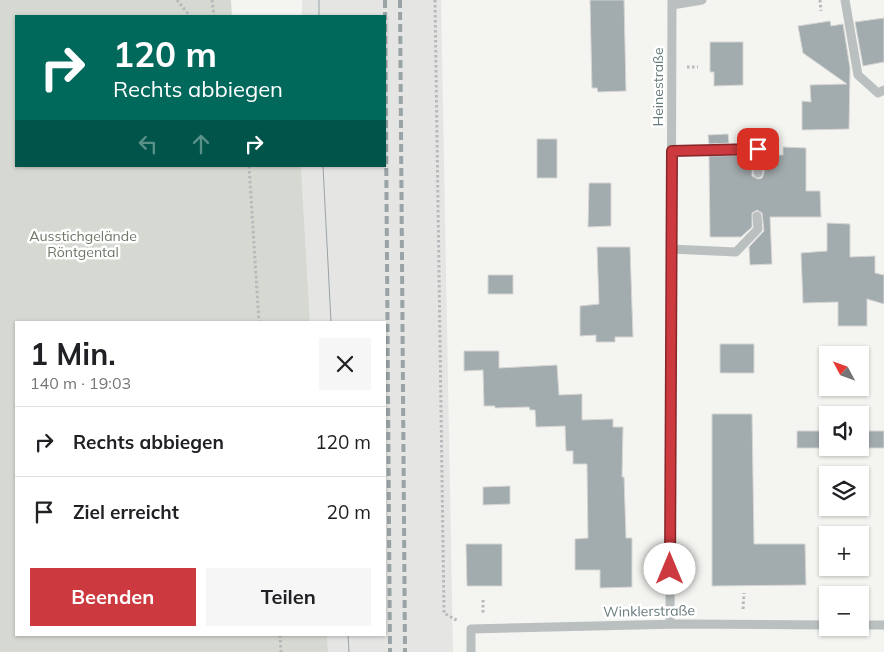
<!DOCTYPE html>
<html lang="de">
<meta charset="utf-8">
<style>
:root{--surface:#fff;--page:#f6f6f6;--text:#202124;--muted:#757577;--line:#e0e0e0;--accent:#cc3a3f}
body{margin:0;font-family:Mulish,sans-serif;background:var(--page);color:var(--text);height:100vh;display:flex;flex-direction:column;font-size:19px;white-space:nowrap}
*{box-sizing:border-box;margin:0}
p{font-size:16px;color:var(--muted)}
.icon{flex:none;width:28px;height:28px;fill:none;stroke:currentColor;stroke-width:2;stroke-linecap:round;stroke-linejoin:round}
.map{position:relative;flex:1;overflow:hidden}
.drawer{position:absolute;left:15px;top:321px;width:371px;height:315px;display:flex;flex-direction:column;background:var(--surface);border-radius:0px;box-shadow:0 1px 4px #0004}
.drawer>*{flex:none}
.hud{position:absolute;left:15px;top:15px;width:371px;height:152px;border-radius:0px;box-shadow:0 1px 4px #0004;background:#00695c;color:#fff;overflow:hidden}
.needle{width:32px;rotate:311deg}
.fabs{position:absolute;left:819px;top:346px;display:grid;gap:10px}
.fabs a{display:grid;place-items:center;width:50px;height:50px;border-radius:0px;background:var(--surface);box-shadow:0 1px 4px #0004;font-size:25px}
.pin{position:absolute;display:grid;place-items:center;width:42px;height:42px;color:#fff;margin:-21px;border-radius:10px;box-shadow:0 2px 8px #0006}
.me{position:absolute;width:55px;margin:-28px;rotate:0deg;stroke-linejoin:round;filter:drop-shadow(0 0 4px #0008)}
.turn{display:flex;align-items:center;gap:18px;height:105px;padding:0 15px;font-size:22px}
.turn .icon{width:65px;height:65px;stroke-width:2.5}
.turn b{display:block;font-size:35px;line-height:42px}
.lanes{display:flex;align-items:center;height:48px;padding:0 15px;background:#0003;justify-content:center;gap:25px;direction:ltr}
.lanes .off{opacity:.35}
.round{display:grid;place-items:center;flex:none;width:52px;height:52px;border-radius:0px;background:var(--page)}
.summary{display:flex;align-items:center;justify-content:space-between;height:85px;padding:0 15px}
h1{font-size:30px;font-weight:700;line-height:38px}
.button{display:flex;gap:10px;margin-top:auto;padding:10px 15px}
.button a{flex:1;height:58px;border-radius:0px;background:var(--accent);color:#fff;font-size:20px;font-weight:700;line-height:58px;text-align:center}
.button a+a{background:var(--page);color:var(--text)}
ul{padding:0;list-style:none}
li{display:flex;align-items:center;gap:15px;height:70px;padding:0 15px;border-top:1px solid var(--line)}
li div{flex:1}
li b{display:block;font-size:19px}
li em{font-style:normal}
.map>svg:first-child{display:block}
.built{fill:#e5e5e4}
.green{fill:#d6d9d1}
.building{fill:#a2abad;stroke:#d6d5d4}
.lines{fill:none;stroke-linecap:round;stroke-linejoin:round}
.path{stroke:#b6babb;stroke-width:3;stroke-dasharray:2.5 2.5;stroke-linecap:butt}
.minor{stroke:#babfc0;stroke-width:9}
.tram{stroke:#9aa3a5;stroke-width:1}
.rail{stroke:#9aa3a5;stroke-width:4;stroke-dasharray:8 4;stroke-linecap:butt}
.route-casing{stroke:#852629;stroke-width:12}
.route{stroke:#cc3a3f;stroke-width:9}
.labels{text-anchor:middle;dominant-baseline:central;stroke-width:5;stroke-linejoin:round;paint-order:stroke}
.street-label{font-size:14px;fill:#677a7e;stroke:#fff}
.park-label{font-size:14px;fill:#6d7765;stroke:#fff}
</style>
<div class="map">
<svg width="884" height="652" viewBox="0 0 884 652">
<rect width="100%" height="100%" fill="#f4f4f1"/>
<path class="built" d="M302,0h139l12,652h-125l-1,-17h58v-313h-75l-9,-156h84v-150h-83z"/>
<path class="green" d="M0,0h231l1,16h-216v150h285l9,156h-294v313h311l1,17h-328z"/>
<path class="building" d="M590,0h34l2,91 -28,1 -1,-4h-5z
M884,18v44l-21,4 -8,-44z
M830,21l1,5 12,-2 7,44 -1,61 -47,1v-29l9,1 -1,-17 37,-1 -44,-31 -5,-27z
M710,42h33v43l-29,1v-14h-4z
M728,134l1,9 -20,1 -1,-9z
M537,139h20v39h-20z
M783,147l23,1v43h14l1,26h-51l2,47 -22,1 -1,-18 15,-16 -2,-18 -5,-3 -5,3v14l-11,10h-31l-1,-81 43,-1v21l6,3 4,-1 2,-5v-18h19z
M589,183h22v43l-23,1z
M827,223l23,1v33l25,-1v17l9,2v29l-17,-5v27h-29v-24l-35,1 -2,-50 26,-2z
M597,247h33l3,90h-18v5h-19v-7l-16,1v-30l19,-2z
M488,275h25v19h-25z
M720,344h34v29h-34z
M464,351h35v17l58,-3 2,30 23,-1v26l31,-1v8h10l-1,50h2l2,61h6v49l-32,1v-18h-25v-31l13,-1 -1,-74h-14v-13h-7l-1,-25 -29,1 -1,-17h-5l-1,-3 -34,1v-2h-11l-1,-36 -19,1z
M712,414h40l2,130h51l1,41 -94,1z
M797,431h31v17h32v-17h24v17h-87z
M510,486v18l-27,1v-18z
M466,544h36v42h-35z"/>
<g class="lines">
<path class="path" d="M177,0l13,16
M212,0l2,16
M435,0l9,613 14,8
M820,0l1,11
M687,67h11
M249,166l10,156
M483,600v13
M743,609l1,-16
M280,635l1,17"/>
<path class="minor" d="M845,0l13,75 20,18 6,-3
M672,5l30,-5
M672,151l86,-2v24
M671,249l65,3 22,-23 -1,-13
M670,624l2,-624
M860,625h24
M471,652v-23l209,-5 148,1"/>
<path class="tram" d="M319,0v16
M323,166l8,156
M348,635l1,17"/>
<path class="rail" d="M385,0l5,652
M400,0l5,652"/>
</g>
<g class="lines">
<defs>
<path id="route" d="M670,569l2,-418 86,-2"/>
</defs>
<use href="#route" class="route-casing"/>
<use href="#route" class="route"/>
</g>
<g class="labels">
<g class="street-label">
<text transform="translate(658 87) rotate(-90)">Heinestraße</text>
<text transform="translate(649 611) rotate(-1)">Winklerstraße</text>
</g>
<g class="park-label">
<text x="83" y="236">Ausstichgelände<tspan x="83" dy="16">Röntgental</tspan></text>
</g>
</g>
</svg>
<div class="fabs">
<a><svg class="needle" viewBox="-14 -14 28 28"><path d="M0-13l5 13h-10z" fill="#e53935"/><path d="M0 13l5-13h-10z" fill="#757577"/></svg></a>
<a><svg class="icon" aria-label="sound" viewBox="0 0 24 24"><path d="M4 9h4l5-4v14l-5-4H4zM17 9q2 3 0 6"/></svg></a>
<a><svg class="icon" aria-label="layers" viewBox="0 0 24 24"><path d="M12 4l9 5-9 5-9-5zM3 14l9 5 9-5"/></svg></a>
<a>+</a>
<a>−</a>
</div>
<div class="pin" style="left:758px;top:149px;background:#d93025"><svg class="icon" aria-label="arrive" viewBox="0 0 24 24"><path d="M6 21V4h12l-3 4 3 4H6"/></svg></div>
<svg class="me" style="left:670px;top:569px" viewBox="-20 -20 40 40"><circle r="19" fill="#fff"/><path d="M0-13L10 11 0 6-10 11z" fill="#cc3a3f"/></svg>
<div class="hud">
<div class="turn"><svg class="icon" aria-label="right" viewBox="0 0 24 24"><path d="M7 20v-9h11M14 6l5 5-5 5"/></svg><div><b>120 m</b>Rechts abbiegen</div></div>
<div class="lanes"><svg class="icon off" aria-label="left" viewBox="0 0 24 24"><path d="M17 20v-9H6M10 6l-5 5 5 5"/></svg><svg class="icon off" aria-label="ahead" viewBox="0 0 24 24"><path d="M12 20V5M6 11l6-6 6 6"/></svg><svg class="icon" aria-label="right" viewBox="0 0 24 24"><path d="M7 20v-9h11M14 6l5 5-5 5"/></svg></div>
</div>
<section class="drawer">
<div class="summary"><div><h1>1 Min.</h1><p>140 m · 19:03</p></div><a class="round"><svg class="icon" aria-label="close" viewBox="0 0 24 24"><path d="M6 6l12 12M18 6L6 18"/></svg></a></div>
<ul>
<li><svg class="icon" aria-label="right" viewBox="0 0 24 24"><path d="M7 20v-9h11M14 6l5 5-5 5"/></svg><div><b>Rechts abbiegen</b></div><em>120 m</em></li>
<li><svg class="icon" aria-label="arrive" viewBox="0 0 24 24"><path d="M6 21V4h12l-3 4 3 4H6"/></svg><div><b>Ziel erreicht</b></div><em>20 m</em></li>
</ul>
<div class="button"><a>Beenden</a><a>Teilen</a></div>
</section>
</div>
